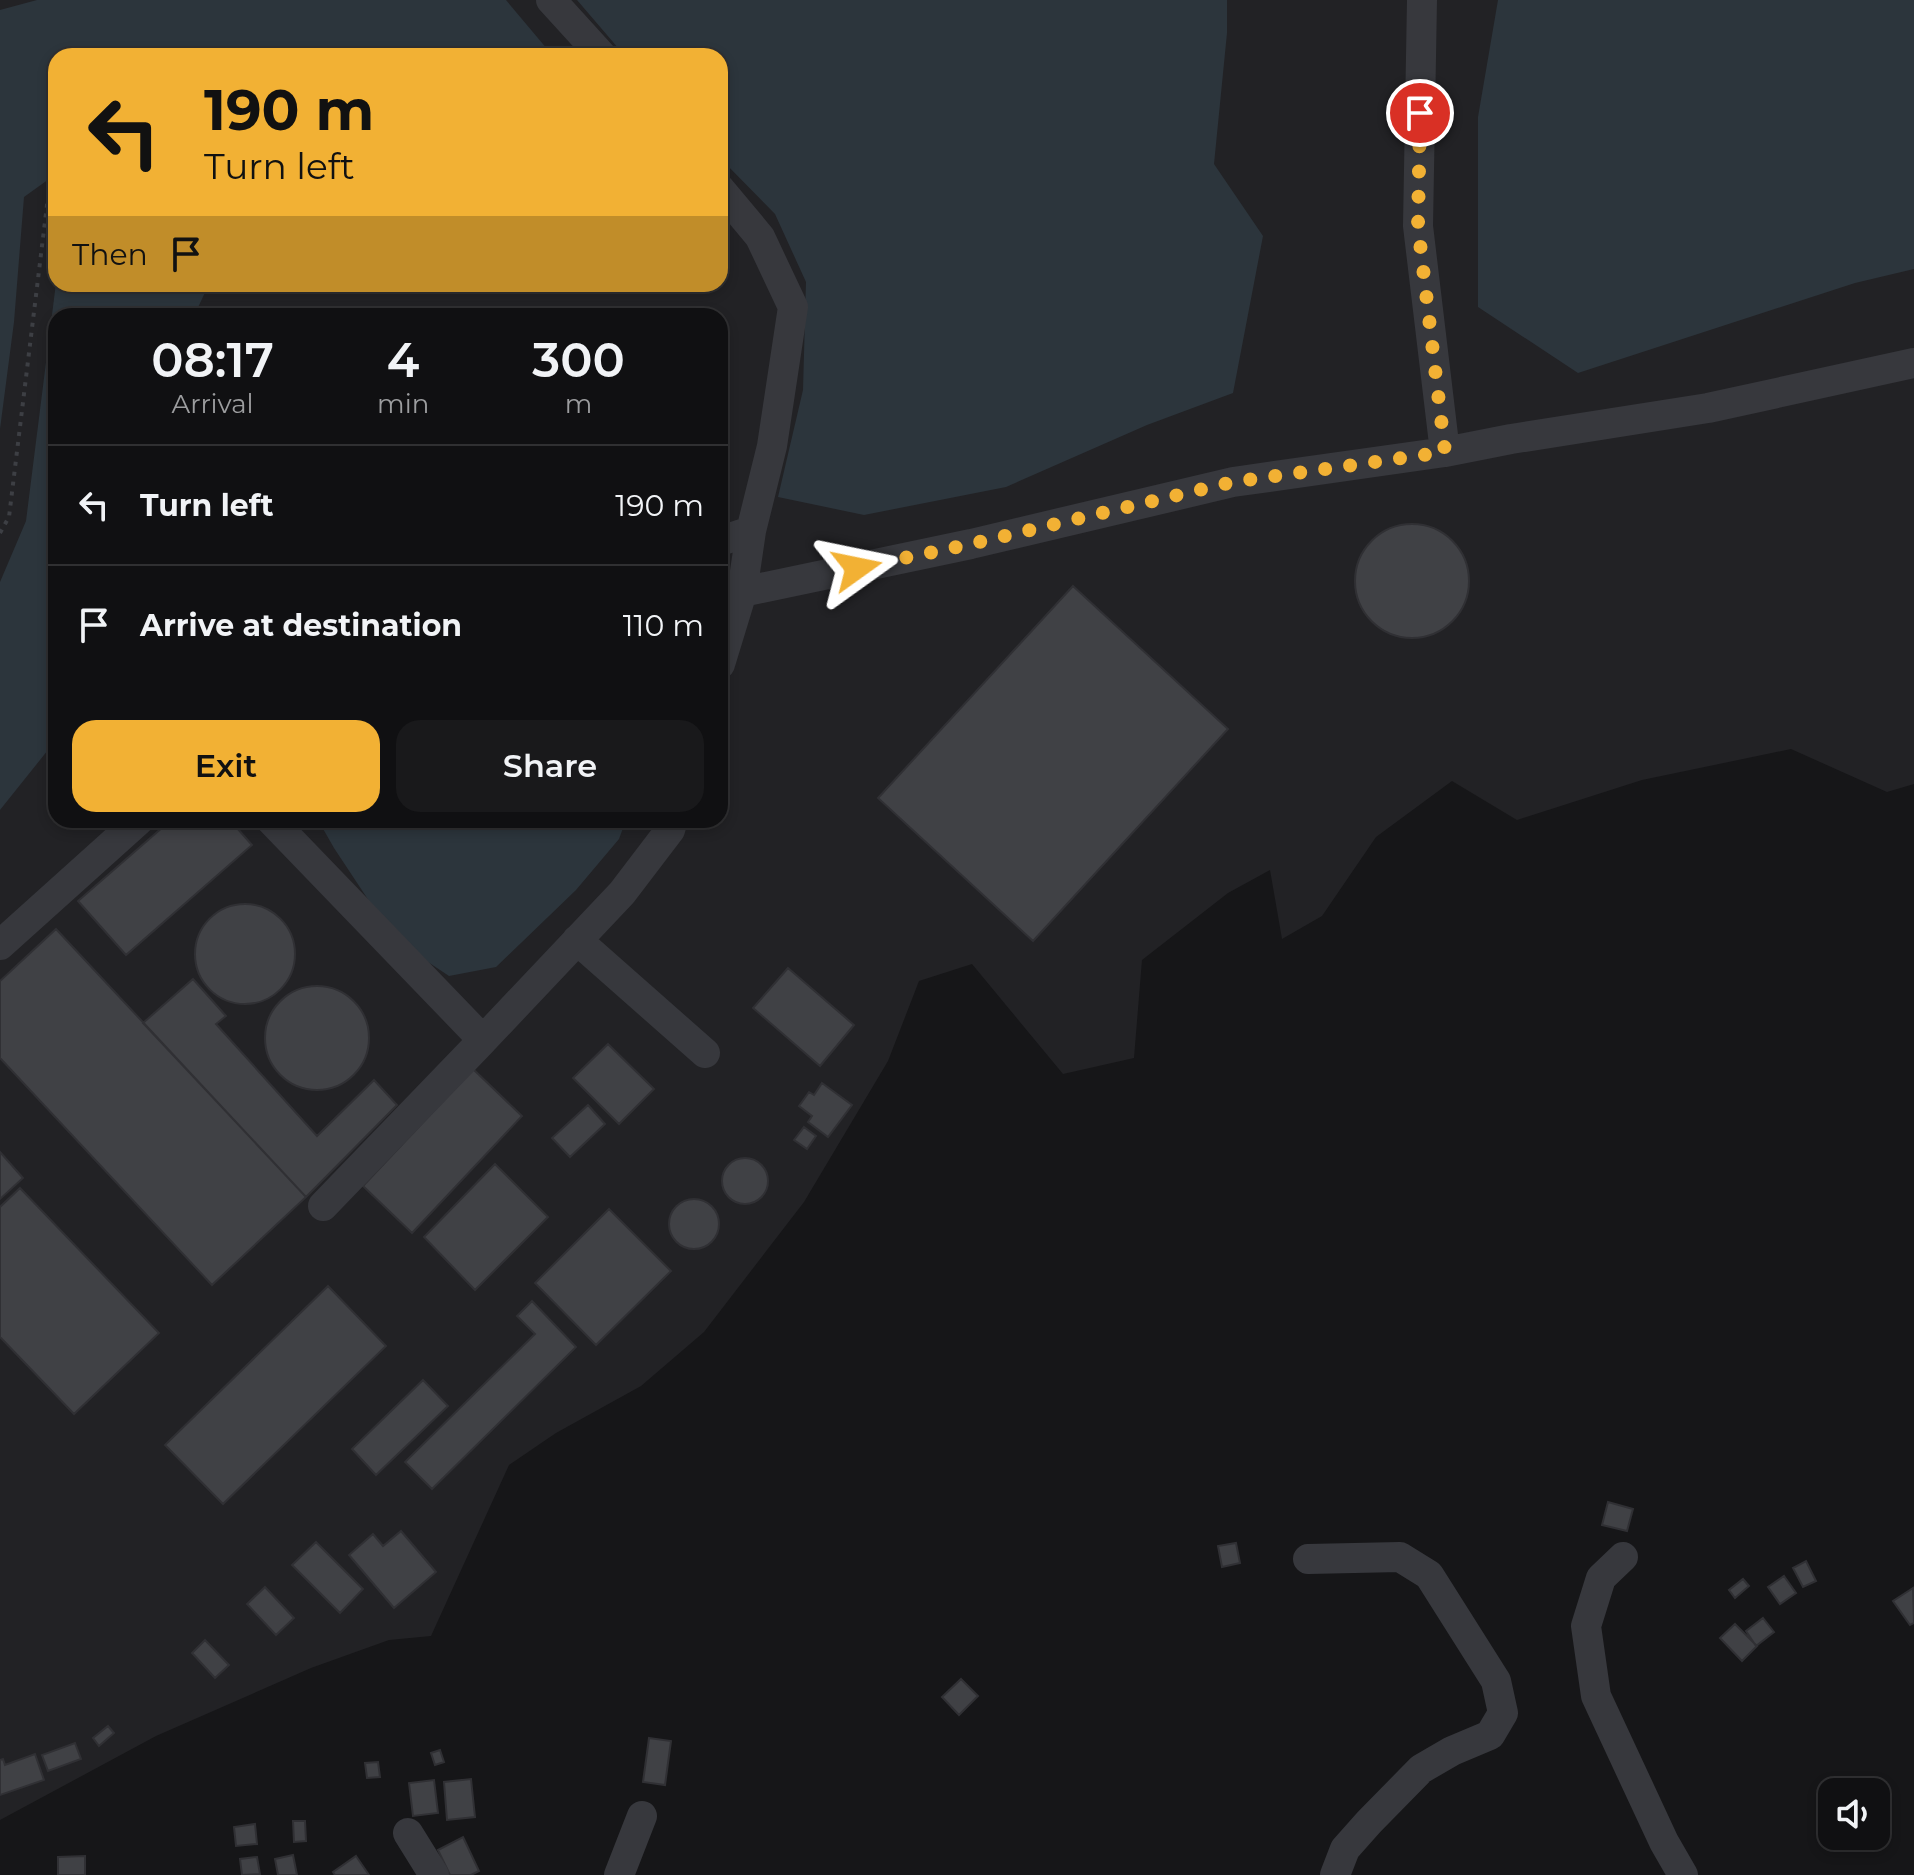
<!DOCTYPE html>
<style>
:root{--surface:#101012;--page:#19191b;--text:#f1f3f6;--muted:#9c9d9f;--line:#303032;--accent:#f2b134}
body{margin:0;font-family:Montserrat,sans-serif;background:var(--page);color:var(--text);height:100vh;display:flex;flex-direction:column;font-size:30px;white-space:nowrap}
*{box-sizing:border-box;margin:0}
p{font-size:26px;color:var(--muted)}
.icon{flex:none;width:44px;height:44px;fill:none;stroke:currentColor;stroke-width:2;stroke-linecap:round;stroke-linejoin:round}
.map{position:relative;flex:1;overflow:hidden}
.panel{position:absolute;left:48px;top:308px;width:680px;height:520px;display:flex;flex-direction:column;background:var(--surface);border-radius:24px;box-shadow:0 4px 12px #0003,0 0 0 2px var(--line)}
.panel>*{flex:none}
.guide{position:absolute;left:48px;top:48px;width:680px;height:244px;border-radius:24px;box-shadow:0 4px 12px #0003,0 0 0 2px var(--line);background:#f2b134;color:#111;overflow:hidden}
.fabs{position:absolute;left:1818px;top:1778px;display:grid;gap:16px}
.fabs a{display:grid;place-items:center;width:72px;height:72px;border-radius:16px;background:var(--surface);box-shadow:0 4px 12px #0003,0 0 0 2px var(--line);font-size:40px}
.pin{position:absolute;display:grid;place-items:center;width:68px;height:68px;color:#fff;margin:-34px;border:4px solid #fff;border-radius:50%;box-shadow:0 2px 8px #0007}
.me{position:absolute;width:88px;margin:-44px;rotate:78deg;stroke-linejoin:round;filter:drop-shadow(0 0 6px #0008)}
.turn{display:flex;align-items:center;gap:28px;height:168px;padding:0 24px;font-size:36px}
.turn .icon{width:104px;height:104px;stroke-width:2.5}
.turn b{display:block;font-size:56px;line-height:68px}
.then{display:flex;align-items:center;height:76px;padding:0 24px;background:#0003;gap:16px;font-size:30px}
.eta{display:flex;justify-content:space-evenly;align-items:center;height:136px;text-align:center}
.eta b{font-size:48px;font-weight:600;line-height:56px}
.primary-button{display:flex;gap:16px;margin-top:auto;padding:16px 24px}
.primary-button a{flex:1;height:92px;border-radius:24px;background:var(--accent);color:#111;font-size:32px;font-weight:600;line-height:92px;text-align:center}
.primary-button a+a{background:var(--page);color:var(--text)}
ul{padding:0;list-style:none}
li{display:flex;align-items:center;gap:24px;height:120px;padding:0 24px;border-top:2px solid var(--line)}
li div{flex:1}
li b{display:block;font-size:30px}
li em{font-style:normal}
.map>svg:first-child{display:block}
.built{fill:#222225;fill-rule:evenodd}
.water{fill:#2c353c}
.building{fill:#404145;stroke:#303034;stroke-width:2}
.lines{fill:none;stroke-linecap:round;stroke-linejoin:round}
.path{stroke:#3d3f44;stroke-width:4;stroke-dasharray:4 6;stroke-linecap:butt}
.minor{stroke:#37383d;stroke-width:30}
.route{stroke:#f2b134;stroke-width:14;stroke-dasharray:0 25.2}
</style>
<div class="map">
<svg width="1914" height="1875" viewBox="0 0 1914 1875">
<rect width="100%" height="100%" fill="#161618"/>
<path class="built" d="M0,0h1914v784l-27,8 -96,-43 -149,31 -125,40 -65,-39 -76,56 -54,79 -40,23 -12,-69 -42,23 -86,67 -8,98 -71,16 -91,-110 -53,17 -31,80 -84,141 -100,130 -63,54 -85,47 -47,32 -78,171 -42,4 -78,28 -155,68 -156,84zM56,56h664v228h-664zM56,316h664v504h-664z"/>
<path class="water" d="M37,0h469l47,56h-497v118l-32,23 -10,125 -14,107v-419z
M577,0h650v33l-13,131 49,72 -30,157 -86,32 -141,62 -142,28 -86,-18 25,-107 3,-108 -31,-68 -55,-56v-102h-95z
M1498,0h416v269l-59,14 -277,90 -100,-66v-190z
M56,283l153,1 -15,32h-138v424l-56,70v-228l26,-61z
M318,820h308l-7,19 -43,51 -80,77 -47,9 -24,-16 -48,-47 -43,-65z"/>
<path class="building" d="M1355 581a57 57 0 1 1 114 0a57 57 0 1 1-114 0Z
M1073,586l155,143 -195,212 -155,-143z
M171,820h59l22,25 -126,110 -48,-54z
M195 954a50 50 0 1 1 100 0a50 50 0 1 1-100 0Z
M56,929l250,268 -94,88 -212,-227v-77z
M788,968l66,57 -34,41 -67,-58z
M193,979l33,37 -10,8 101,112 57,-56 23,25 -91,92 -163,-174z
M265 1038a52 52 0 1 1 104 0a52 52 0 1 1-104 0Z
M608,1044l46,45 -35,35 -46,-46z
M473,1069l49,47 -110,117 -49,-47z
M822,1083l30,22 -24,32 -20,-15 4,-6 -13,-10 10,-14 5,3z
M588,1105l17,19 -35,33 -18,-19z
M804,1127l12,9 -9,13 -13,-9z
M0,1152l23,26 -23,21z
M722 1181a23 23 0 1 1 46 0a23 23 0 1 1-46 0Z
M495,1164l53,53 -73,73 -51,-53z
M20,1188l139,145 -85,81 -74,-77v-130z
M669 1224a25 25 0 1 1 50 0a25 25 0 1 1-50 0Z
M609,1209l62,62 -75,74 -61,-62z
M328,1286l58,60 -163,158 -58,-59z
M532,1301l44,46 -144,142 -27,-27 130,-128 -18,-18z
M423,1380l25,26 -72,69 -24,-26z
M1608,1502l25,7 -6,22 -25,-6z
M401,1531l35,41 -42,36 -45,-53 24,-21 10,12z
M316,1542l47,47 -23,24 -48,-48z
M1236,1543l4,20 -18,4 -4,-21z
M1806,1561l10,20 -13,6 -10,-19z
M1784,1576l12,17 -16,11 -12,-17z
M1743,1579l6,7 -14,12 -6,-8z
M265,1587l29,31 -18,17 -29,-31z
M1913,1588l1,35 -4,2 -17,-24z
M1763,1618l11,14 -18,14 -10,-15z
M1735,1624l22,22 -15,15 -22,-23z
M205,1640l24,25 -14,13 -23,-25z
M961,1679l17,17 -19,19 -17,-18z
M108,1726l6,7 -15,13 -6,-8z
M649,1738l22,3 -6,44 -22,-3z
M75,1743l6,16 -33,12 -6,-16z
M440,1750l4,12 -9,3 -4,-12z
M35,1754l9,26 -44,15v-35l3,-1 2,6z
M378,1762l2,15 -13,1 -2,-15z
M471,1779l4,38 -28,3 -3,-38z
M434,1780l4,33 -25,3 -4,-33z
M293,1821h12l1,20 -12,1z
M255,1824l2,20 -21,2 -2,-19z
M463,1837l16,34 -8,4h-21l-12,-25z
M293,1855l4,20h-19l-3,-16z
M85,1856v19h-27v-18z
M356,1856l13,19h-34l-2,-3z
M257,1857l3,17 -18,1 -2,-16z"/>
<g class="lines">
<path class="path" d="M0,533l9,-16 38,-312 9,-8"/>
<path class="minor" d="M551,0l51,56
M1422,0l-4,226 27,226
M720,189l40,48 33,70 -21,139 -21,85 -9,61
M720,541l31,-10
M720,664l22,-72 229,-48 262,-62 212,-30 66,-13 197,-31 206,-45
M271,820l212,220 139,-147 48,-63 3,-10
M577,940l128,113
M0,945l139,-125
M323,1206l160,-166
M1623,1557l-22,21 -15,48 10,70 68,146 19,33
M1308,1559l92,-2 29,18 67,106 7,32 -13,22 -38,16 -31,18 -52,53 -24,27 -10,26
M408,1833l26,42
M619,1875l23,-59"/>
</g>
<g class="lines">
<path class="route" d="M857,568l114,-24 262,-62 212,-30 -27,-226 2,-113"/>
</g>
</svg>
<div class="fabs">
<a><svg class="icon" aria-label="sound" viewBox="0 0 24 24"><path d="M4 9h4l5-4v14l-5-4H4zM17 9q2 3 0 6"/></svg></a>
</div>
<div class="pin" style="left:1420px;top:113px;background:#d93025"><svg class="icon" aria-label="arrive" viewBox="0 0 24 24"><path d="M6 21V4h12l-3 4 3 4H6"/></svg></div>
<svg class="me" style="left:857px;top:568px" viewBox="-20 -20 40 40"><path d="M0-17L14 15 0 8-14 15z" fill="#f2b134" stroke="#fff" stroke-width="4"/></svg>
<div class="guide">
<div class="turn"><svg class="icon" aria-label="left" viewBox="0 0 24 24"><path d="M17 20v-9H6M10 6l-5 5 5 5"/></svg><div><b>190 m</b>Turn left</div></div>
<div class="then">Then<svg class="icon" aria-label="arrive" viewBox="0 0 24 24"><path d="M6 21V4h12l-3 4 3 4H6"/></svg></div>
</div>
<section class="panel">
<div class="eta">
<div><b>08:17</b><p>Arrival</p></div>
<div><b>4</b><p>min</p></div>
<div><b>300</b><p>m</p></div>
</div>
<ul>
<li><svg class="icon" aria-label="left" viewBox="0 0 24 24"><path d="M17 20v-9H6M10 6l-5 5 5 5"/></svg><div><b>Turn left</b></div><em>190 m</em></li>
<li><svg class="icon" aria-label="arrive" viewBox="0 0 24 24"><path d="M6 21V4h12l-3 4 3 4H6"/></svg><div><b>Arrive at destination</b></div><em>110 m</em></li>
</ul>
<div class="primary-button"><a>Exit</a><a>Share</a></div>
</section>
</div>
